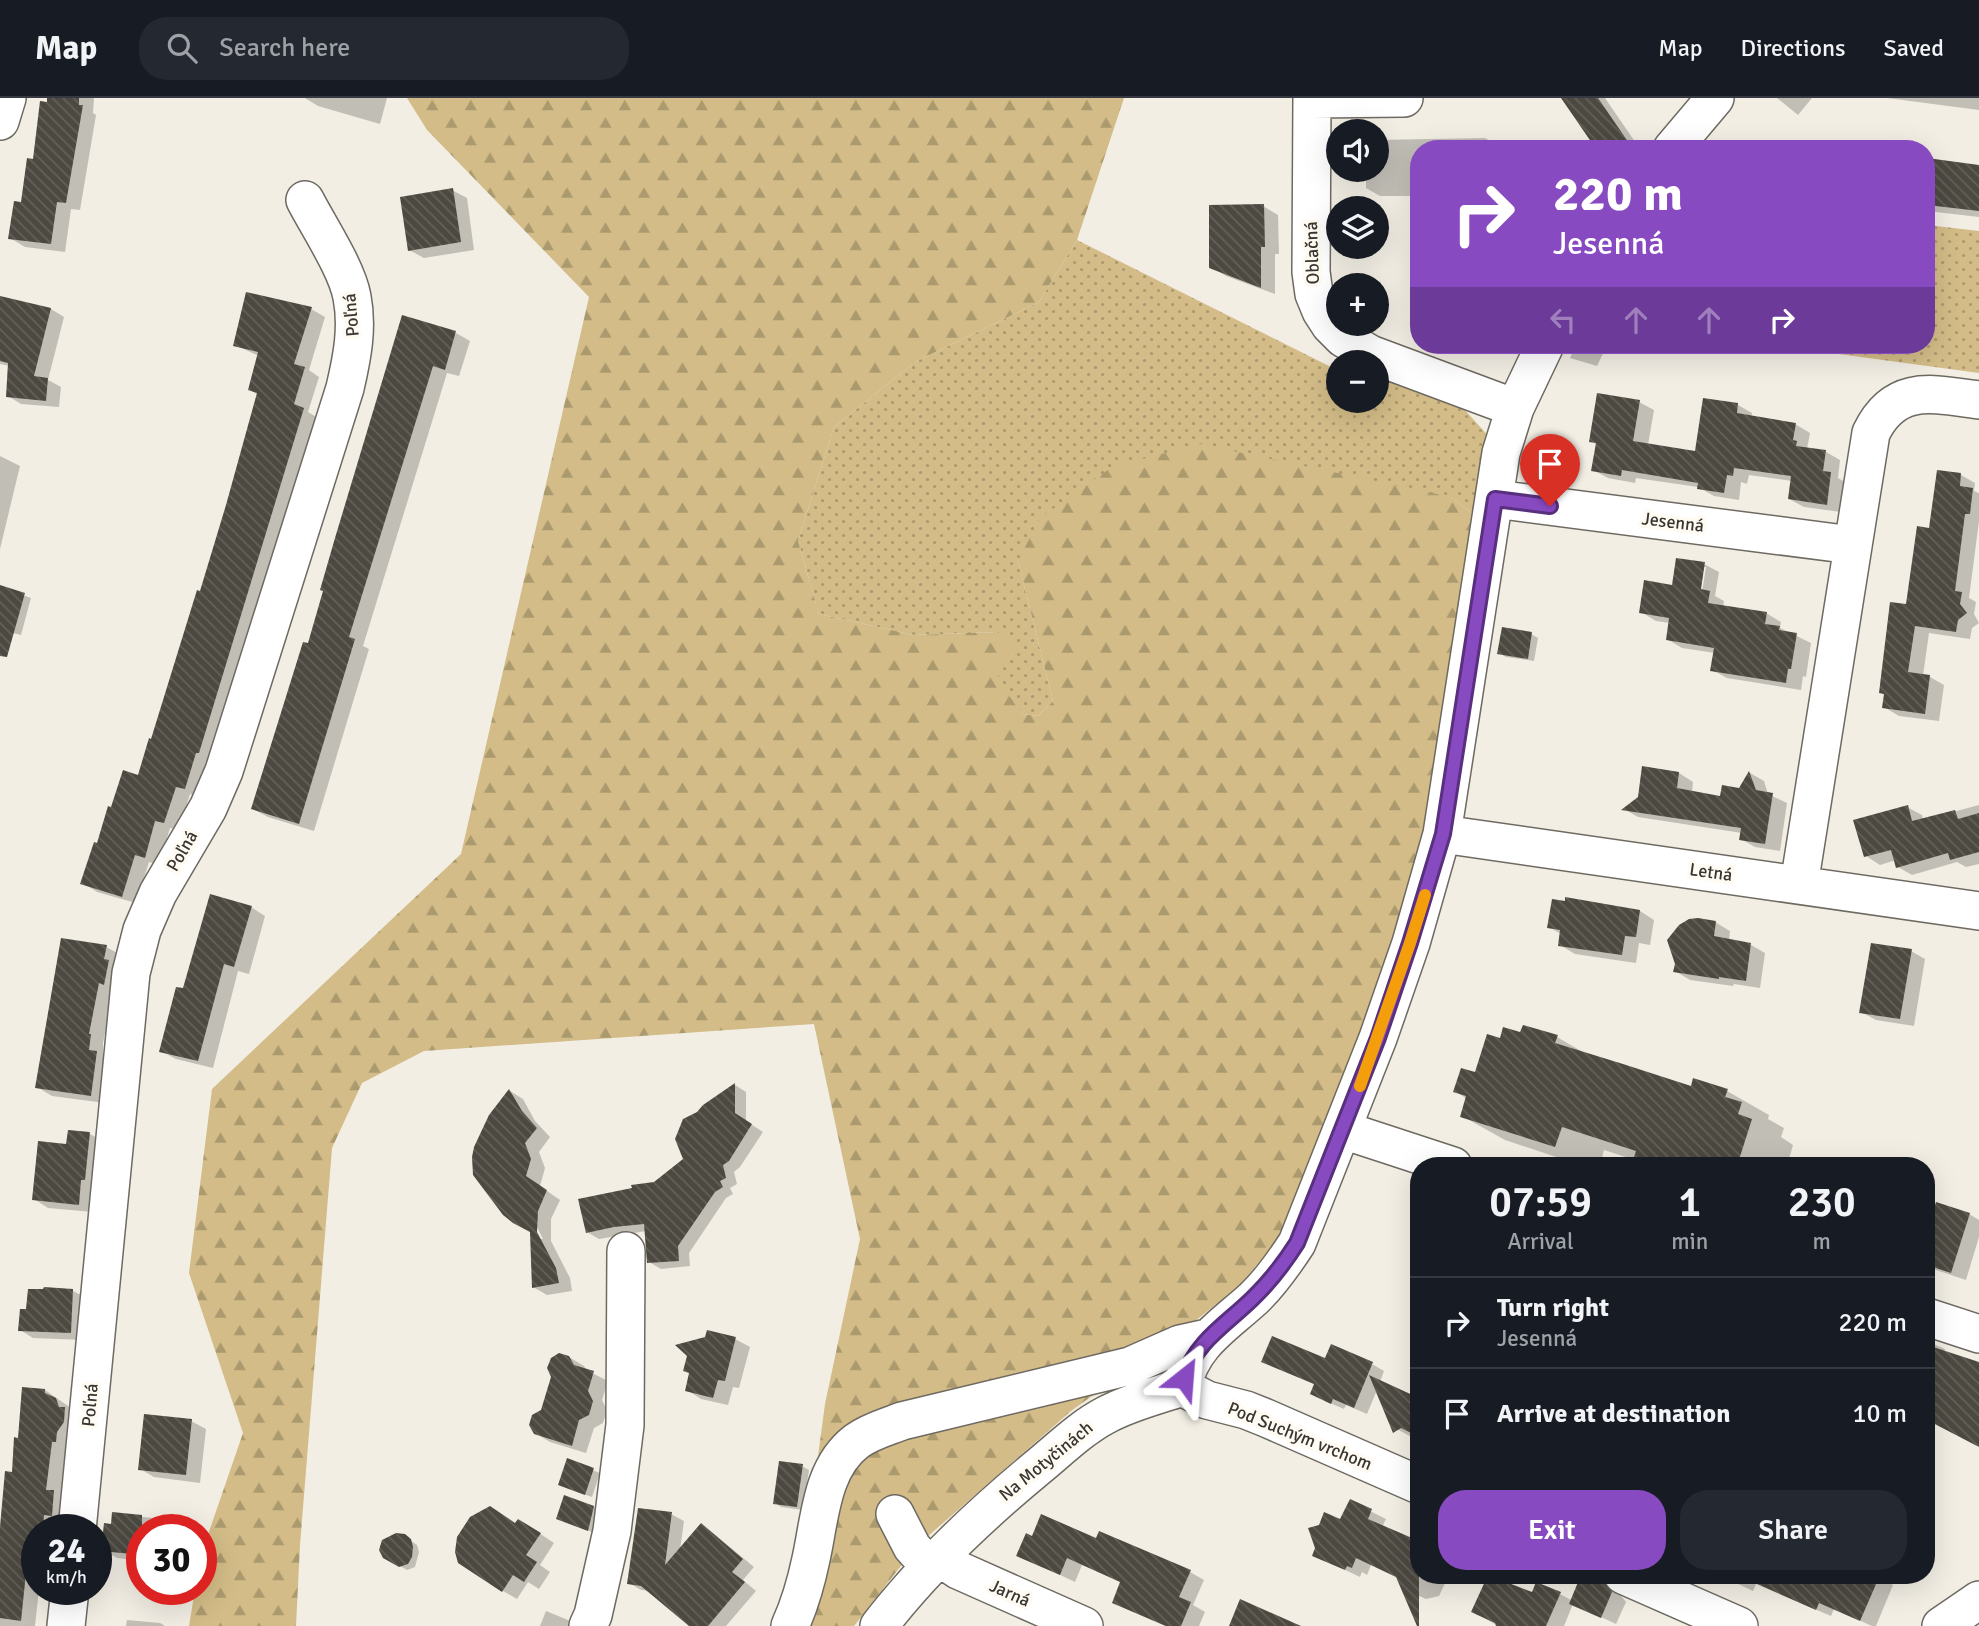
<!DOCTYPE html>
<meta charset="utf-8">
<style>
:root{--surface:#171b24;--page:#242831;--text:#f1f3f6;--muted:#9ea1a6;--line:#363941;--accent:#884ac0}
body{margin:0;font-family:Signika,sans-serif;background:var(--page);color:var(--text);height:100vh;display:flex;flex-direction:column;font-size:26px;white-space:nowrap}
*{box-sizing:border-box;margin:0}
p{font-size:23px;color:var(--muted)}
.icon{flex:none;width:38px;height:38px;fill:none;stroke:currentColor;stroke-width:2;stroke-linecap:round;stroke-linejoin:round}
.map{position:relative;flex:1;overflow:hidden}
.drawer{position:absolute;left:1410px;top:1059px;width:525px;height:427px;display:flex;flex-direction:column;background:var(--surface);border-radius:28px;box-shadow:0 7px 28px #0002}
.drawer>*{flex:none}
.banner{position:absolute;left:1410px;top:42px;width:525px;height:214px;border-radius:28px;box-shadow:0 7px 28px #0002;background:#884ac0;color:#fff;overflow:hidden}
.controls{position:absolute;left:1326px;top:21px;display:grid;gap:14px}
.controls a{display:grid;place-items:center;width:63px;height:63px;border-radius:50%;background:var(--surface);box-shadow:0 7px 28px #0002;font-size:35px}
.speed{position:absolute;left:21px;top:1416px;display:flex;gap:14px;font-size:35px;font-weight:700;text-align:center}
.speed>*{display:grid;place-content:center;width:91px;height:91px;border-radius:50%;background:var(--surface);box-shadow:0 7px 28px #0002;line-height:1}
.speed small{font-size:18px;font-weight:400}
.speed .limit{border:10px solid #d22;background:#fff;color:#111}
.pin{position:absolute;display:grid;place-items:center;width:60px;height:60px;color:#fff;margin:-72px -30px;border-radius:50% 50% 50% 0;rotate:-45deg;box-shadow:0 0 7px #0007}
.pin .icon{rotate:45deg}
.me{position:absolute;width:77px;margin:-38px;rotate:28deg;stroke-linejoin:round;filter:drop-shadow(0 0 5px #0008)}
.turn{display:flex;align-items:center;gap:24px;height:147px;padding:0 28px;font-size:32px}
.turn .icon{width:91px;height:91px;stroke-width:2.5}
.turn b{display:block;font-size:49px;line-height:60px}
.lanes{display:flex;align-items:center;height:66px;padding:0 28px;background:#0003;justify-content:center;gap:35px;direction:ltr}
.lanes .off{opacity:.35}
.eta{display:flex;justify-content:space-evenly;align-items:center;height:119px;text-align:center}
.eta b{font-size:42px;font-weight:600;line-height:49px}
.action{display:flex;gap:14px;margin-top:auto;padding:14px 28px}
.action a{flex:1;height:80px;border-radius:28px;background:var(--accent);color:#fff;font-size:28px;font-weight:600;line-height:80px;text-align:center}
.action a+a{background:var(--page);color:var(--text)}
ul{padding:0;list-style:none}
li{display:flex;align-items:center;gap:21px;height:91px;padding:0 28px;border-top:2px solid var(--line)}
li div{flex:1}
li b{display:block;font-size:26px}
li em{font-style:normal}
header{display:flex;align-items:center;gap:42px;box-sizing:border-box;height:98px;padding:0 35px;background:var(--surface);border-bottom:2px solid var(--line)}
header strong{font-size:33px}
nav{display:flex;gap:38px;margin-inline-start:auto;font-size:24px}
.search{width:490px;height:63px;background:var(--page);display:flex;align-items:center;gap:18px;box-sizing:border-box;padding:0 24px;border-radius:28px;color:var(--muted);font-size:26px}
.map>svg:first-child{display:block}
.grass{fill:url(#grass-dots)}
.forest{fill:url(#forest-firs)}
.shadow{fill:#0003;fill-rule:evenodd}
.building{fill:url(#building-back-hatch)}
.lines{fill:none;stroke-linecap:round;stroke-linejoin:round}
.minor-casing{stroke:#6e6a62;stroke-width:40}
.minor{stroke:#fff;stroke-width:37}
.route-casing{stroke:#58307d;stroke-width:18}
.route{stroke:#884ac0;stroke-width:12}
.slow{stroke:#f59e0b;stroke-width:12}
.labels{text-anchor:middle;dominant-baseline:central;stroke-width:7;stroke-linejoin:round;paint-order:stroke}
.street-label{font-size:18px;fill:#373632;stroke:#fffbf2}
</style>
<header>
<strong>Map</strong>
<div class="search"><svg class="icon" aria-label="search" viewBox="0 0 24 24"><circle cx="10" cy="10" r="6"/><path d="M15 15l6 6"/></svg>Search here</div>
<nav><a>Map</a><a>Directions</a><a>Saved</a></nav>
</header>
<div class="map">
<svg width="1979" height="1528" viewBox="0 0 1979 1528">
<defs>
<pattern id="grass-dots" width="8" height="8" patternUnits="userSpaceOnUse" patternTransform="scale(1.75)"><rect width="8" height="8" fill="#d3bc87"/><path d="M2 2h.1M6 6h.1" fill="none" stroke="#ac9a6f" stroke-width="1.8" stroke-linecap="round"/></pattern>
<pattern id="forest-firs" width="22" height="20" patternUnits="userSpaceOnUse" patternTransform="scale(1.75)"><rect width="22" height="20" fill="#d3bc87"/><path d="M5 1l3.5 6h-7zM16 11l3.5 6h-7z" fill="#ac9a6f"/></pattern>
<pattern id="building-back-hatch" width="6" height="6" patternUnits="userSpaceOnUse" patternTransform="scale(1.75)"><rect width="6" height="6" fill="#4c4941"/><path d="M-1 5l2 2M0 0l6 6M5-1l2 2" fill="none" stroke="#64615b"/></pattern>
</defs>
<rect width="100%" height="100%" fill="#f2eee4"/>
<path class="grass" d="M1927,127l52,6v142l-206,-28h154z
M1077,142l262,131v30h38v-25l86,32 29,32 -20,73 -21,-16 -433,64 35,140 -15,15 -16,-2 -26,-36 17,-24v-12l-17,-10 -82,3 -95,-21 -21,-73 36,-114 81,-65 124,-60z"/>
<path class="forest" d="M407,0h717l-47,142 -38,62 -124,60 -81,65 -36,114 21,73 95,21 82,-3 17,9v13l-16,24 25,36 16,2 15,-15 -35,-140 22,-43 72,-51 88,-23 251,53 21,16 -46,316 -54,182 -86,219 -46,55 -61,49 -108,77 -144,126 -16,16 -57,73h-73l30,-117 14,-105 35,-165 -46,-215 -390,27 -62,32 -30,65 -32,397 -4,81h-107l6,-37h6l1,-37 41,-119 -54,-160 23,-184 249,-235 128,-557 -162,-167z"/>
<path class="shadow" d="M49,0h45l-1,15 3,2 -16,95 -9,-1 -6,43 -40,-5 -15,-9 13,-34z
M305,0h82l-7,26 -62,-18z
M1580,0h25l35,51h-41z
M1777,0h35l-14,17z
M1887,0h92v12z
M1485,40l14,8v3h-80v47h-39l-14,-8v-18h11v-30z
M1766,43l65,8h-66z
M1927,63l52,6v50l-52,-6z
M452,92l15,8 7,52 -50,8 -15,-8z
M1263,108l15,9 1,39h-4v40l-49,-18 -15,-9z
M0,199l51,12 13,8 -16,63 13,7 -2,20 -38,-3 -13,-8 2,-30 -10,-2z
M311,211l14,8 -16,53 10,7 -11,35 10,6 -119,378 -9,-2 -11,36 -9,-2 -11,37 -10,-3 -13,41 -39,-11 -14,-9 29,-73 27,-33 13,-36 49,-147 58,-199 -9,-5 9,-34 -24,-11z
M403,220l53,15 14,8 -11,35 -12,-3 -84,273 6,3 -55,182 -46,-14 -15,-8 56,-163z
M1576,247h31l-10,21 -27,-8z
M1639,304l15,8 -6,35 48,8 42,-48 14,8 -1,5 44,6 15,9 -3,16 19,3 14,8 -2,18 7,4 -4,30 -37,-5 -15,-8 3,-18 -43,-6 -2,9 -6,-2 -2,18 -25,-4 -16,-9 -62,-9 -1,5 -27,-5 -15,-8 4,-25 -6,-4z
M0,358l20,10 -20,83z
M1961,377l14,8 -1,8 5,2v28l-10,77 7,4 -2,12 5,9 -7,5 -2,11 -41,-6 -6,43 7,1 14,8 -5,36 -40,-5 -15,-9 2,-11 -6,-4 51,-162z
M1704,466l15,8 -4,24 9,5 -1,6 43,6 15,9 -1,6 31,15 -5,34 -3,-1 -2,14 -74,-12 -15,-8 3,-17 -33,-5 -15,-9 3,-16 -14,-2 -15,-9zM1703,469h3l-5,31h-3z
M0,489l31,11 -10,37 -21,-5z
M1531,536l7,4 -4,23 -28,-4 -7,-4z
M1679,675l14,9 -1,10 29,6 19,-8 10,-17 14,8 4,13 19,9 -7,48 -25,-4 -14,-8 1,-6 -104,-16 -14,-8z
M1979,707v59l-13,3 -9,-5 -45,13 -14,-8 -2,-7 -16,5 -14,-9 41,-49 15,8 1,5z
M251,809l14,9 -16,58 -11,-3 -25,97 -37,-9 -15,-8 24,-61z
M1640,813l14,9 -4,25 -11,-2 -3,20 -61,-9 -15,-9 1,-11 -12,-7z
M1715,824l15,9 -1,10 22,4 14,8 -5,35 -26,-4 -1,2 -43,-6 -15,-9z
M106,849l15,8 -18,88v14l8,4 -6,42 -53,-7 -15,-9z
M1911,853l14,8 -11,67 -38,-6 -15,-8z
M1521,936l36,3 31,18 104,33 35,3 42,24 -1,4 16,9 -3,9 12,8 -6,21h-154l2,-6 -31,-10 -4,16h-17l-78,-26 -43,-24 5,-17 -12,-8 21,-17 25,-33z
M735,987l11,7v29l17,11 -23,35 -6,5 3,12 -7,4 3,6 -7,4 -37,55 1,13 -29,3 -12,-7 -3,-31 -47,8 -12,-7 98,-73 13,-46z
M510,993l13,8 12,22 15,16 -11,15 6,16 -5,18 20,14 -9,19v22l19,37 2,13 -25,4 -14,-8 -1,-55zM535,1125l8,16h-4l-7,-14z
M90,1036l14,8 -11,70 -45,-4 -14,-9 34,-53z
M1927,1103l42,13 10,6v17l-13,43 -39,-13z
M73,1193l14,7 -3,42 -51,-2 -13,-8 7,-19z
M735,1241l15,8 -11,41 -6,-1 -5,18 -27,-6 -14,-9z
M1927,1243l18,8 -1,4 35,13v80l-17,-49 -35,-12z
M569,1259l15,9 2,4 22,11 -6,19 5,10 -4,13 -9,5 -8,25 -36,-11 -15,-9z
M1326,1262l46,4 12,7 -4,11 39,18v41l-26,-14 -16,-37 -10,24 -21,-9 -2,4 -19,-8 -9,-16 -53,-24z
M45,1292l26,18v41l-5,1 -5,46 7,4 -2,23 -7,-1 -1,8h-21v59h2l-4,37h-35v-80l20,-107z
M191,1323l15,8 -6,54 -46,-6 -14,-8z
M568,1363l32,12 -8,24 -26,-9z
M802,1368l7,4 -6,40 -22,-3 -6,-4z
M1350,1403l36,18 -4,8 37,16v32h30l-10,21 -13,3 -9,-4 -18,-18 -28,-12 -4,10 -5,-3 -2,5 -46,-22 27,-33z
M593,1409l7,4 -5,22 -30,-11z
M113,1416l61,6 14,10h-46v31l-25,-3 -14,-8 9,-24z
M671,1416l13,7 -4,29 21,-25 12,8 41,34 -11,13 13,11 -30,35h-34l-41,-35 -10,-1 -12,-7z
M516,1426l17,5 21,14 -14,22 10,7 -11,17 -11,-7 -11,17 -14,-8z
M404,1438l13,9 2,7 -4,15 -8,3 -23,-13z
M1033,1441l64,1 93,32 14,8 -11,25 12,7 -6,14h-34l-36,-16 -15,-8 8,-20 -40,-17 -7,17 -57,-27z
M1583,1477l35,17 8,10 -10,22 -43,-20 -9,22h-66l-24,-14 86,-18 13,7z
M1719,1477h158l16,10 -17,41h-4l-38,-17 -3,7 -75,-32 -3,7z
M546,1513l22,9 7,6h-35z
M127,1522l33,3 5,3h-39z"/>
<path class="building" d="M47,0h32v7h4l-17,98 -9,-1 -6,42 -43,-5 6,-38 7,1 6,-44 6,1 7,-58 7,1z
M1561,0h37l35,51h-37z
M1927,60l52,7v46l-52,-6z
M453,90l8,54 -53,9 -8,-54z
M1264,106l1,43h-4v41l-52,-20v-63z
M246,194l66,15 -18,57 11,3 -11,37 10,4 -105,345h-3l-11,36 -9,-2 -12,36 -9,-2 -10,37 -10,-3 -13,42 -42,-13 14,-42 3,1 11,-37 3,1 12,-37 15,5 11,-37 2,1 46,-149 3,1 26,-86 31,-112 -9,-3 10,-38 -25,-6z
M0,198l51,12 -17,68 14,2 -2,23 -40,-4 2,-34 -8,-2z
M402,217l54,16 -11,39 -12,-4 -84,271 6,2 -56,185 -48,-15 52,-167 5,1 15,-52 -3,-1 15,-52z
M1597,295l43,7 -7,41 62,10 8,-53 35,5 -1,10 59,10 -3,17 4,1 -1,5 30,4 -3,21 8,1 -4,33 -39,-6 3,-23 -57,-8 -1,8 -6,-1 -3,18 -27,-4 1,-6 -76,-13 -1,6 -30,-5 5,-28 -7,-1z
M1937,372l24,3 -1,13 13,2 -3,26h-5l-10,77 7,1 -2,12 7,9 -9,7 -2,12 -41,-6 -7,46 22,3 -5,39 -43,-6 2,-14 -5,-1 11,-91 16,2 11,-78 12,2z
M1676,460l29,4 -4,27 9,2 -2,12 59,9 -2,12 15,2 -1,4 18,3 -6,36h-3l-2,14 -76,-12 4,-23 -48,-8 3,-22 -30,-5 5,-33 28,5z
M0,487l25,8 -18,64 -7,-1z
M1502,529l30,5 -4,27 -31,-5z
M1642,668l37,6 -2,16 43,8 2,-11 17,3 10,-17 7,19 17,3 -8,51 -26,-4 2,-12 -120,-18 17,-13z
M1908,707l4,16 43,-11 3,9 21,-6v39l-29,8 -2,-7 -52,15 -5,-18 -27,7 -11,-37z
M210,796l42,12 -18,61 -10,-3 -26,97 -39,-9 17,-65 7,1z
M1565,799l75,13 -4,27 -11,-1 -3,19 -64,-9 2,-16 -13,-2 5,-29 13,2z
M1698,820l18,3 -2,15 37,7 -5,38 -27,-4v2l-46,-7 2,-8 -8,-24 12,-15 10,-6z
M61,840l46,7 -3,14 5,1 -5,25 -5,-2 -10,51h2l-2,16 8,1 -6,45 -56,-8z
M1871,845l41,6 -12,70 -41,-6z
M1523,927l35,10 -3,8 68,21 68,22 2,-8 35,11 -3,8 17,5 -4,12 14,5 -15,47h-106l5,-15 -74,-24 -7,20 -95,-30 6,-21 -13,-4 8,-24 14,4 12,-38 13,4 3,-11 17,5z
M735,985v30l17,11 -23,37 -6,4 3,13 -6,3 3,6 -8,5 -37,54 1,15 -32,2 -3,-39 -30,3 -28,6 -8,-34 54,-11 -1,-3 23,-3 29,-23 -8,-20 8,-20 14,-7 6,-7z
M509,991l13,22 15,17 -12,15 6,16 -5,17 21,14 -9,21 -1,21 19,36 3,15 -27,5 -2,-56 -17,-9 -10,-8 -30,-40 -1,-18 2,-10 15,-32z
M68,1032l22,2 -5,48h-4l-2,25 -47,-5 6,-59 28,3z
M1936,1104l34,11 -19,60 -24,-8v-34z
M44,1189l29,2 -2,44 -53,-2 2,-22h6l2,-20h15z
M707,1232l29,7 -11,44 -7,-1 -5,18 -28,-7 4,-18 -6,-2 4,-15 -12,-11 30,-8z
M1272,1238l53,22 6,-14 42,18 -19,46 -21,-9 -2,5 -21,-10 4,-10 -53,-22z
M1927,1247l52,17v85l-52,-27z
M559,1255l10,3 5,9 20,6 -6,20 5,10 -4,14 -10,5 -7,26 -38,-12 -5,-9 3,-10 9,-5 10,-33 -4,-9 4,-10z
M1369,1277l50,23v39l-18,-9 -8,5z
M22,1289l23,2v4l11,5 3,9h6l-1,15 -7,10 -1,10h-4l-6,48h8l-2,26 -8,-1 -1,15h-6v5h-7l-9,86 -21,-3v-91l5,-56 7,1 2,-35 4,1z
M144,1316l48,5 -6,56 -48,-5z
M567,1360l27,10 -9,27 -27,-10z
M779,1363l24,3 -6,43 -24,-3z
M564,1397l30,11 -6,25 -32,-12z
M1350,1401l22,10 -4,10 51,22v85h-2l-21,-49 -40,-19 -4,10 -5,-2 -2,4 -33,-14 3,-8 -7,-20 11,-3 5,-13 16,7z
M490,1408l25,17 3,-4 23,14 -15,22 11,7 -13,20 -11,-7 -11,17 -44,-29 -3,-11 2,-15 13,-20z
M638,1410l34,4 -7,53 36,-42 42,36 -11,13 13,10 -37,44h-19l-48,-40 -14,-2z
M112,1414l30,3v40l-41,-4 3,-28 7,1z
M1041,1416l55,24 3,-7 92,39 -12,27 12,5 -10,24h-15l-54,-23 8,-21 -53,-24 -7,17 -44,-19 10,-23 6,3z
M396,1435l9,1 6,5 2,8 -1,10 -4,7 -9,3 -16,-9 -4,-8 3,-10z
M1488,1477l44,17 4,-10 25,10 -15,34h-50l-1,-3 -24,-11z
M1581,1477h7l16,7 8,10 -11,26 -32,-14z
M1737,1477h143l-20,46 -41,-18 -3,7z
M1240,1501l61,27h-72z"/>
<g class="lines">
<defs>
<path id="minor" d="M1312,0l-1,174 3,22 7,17 9,14 13,13 27,16 145,54
M1312,1l92,-1
M0,23l7,-23
M1672,51l43,-51
M1495,401l357,46
M1442,736l537,77
M1799,787l72,-452c24,-50 62,-39 108,-33
M1343,1032l110,36
M1927,1219l52,17
M1182,1289c10,-43 40,-60 71,-88 18,-17 31,-36 44,-56l81,-205 33,-95 31,-109 59,-381 14,-45 30,-63
M1182,1289l25,13 39,10 20,8 153,67
M895,1416l17,33 17,19
M77,1432l54,-557 11,-43 16,-37 50,-85 16,-37 121,-383c7,-30 13,-60 7,-91 -5,-28 -33,-70 -47,-97
M939,1459l19,13 126,56
M1623,1477l116,51
M66,1528l4,-37
M588,1528l5,-11 19,-84 13,-106 1,-174
M790,1528c10,-22 16,-43 21,-67 9,-40 10,-91 46,-118 14,-10 30,-14 45,-20l228,-55 50,-22 27,-6
M879,1528c46,-60 101,-111 159,-159 22,-18 43,-39 68,-52 24,-13 50,-19 76,-28
M1941,1528l38,-26"/>
</defs>
<use href="#minor" class="minor-casing"/>
<use href="#minor" class="minor"/>
</g>
<g class="lines">
<defs>
<path id="route" d="M1184,1280c12,-38 46,-56 72,-83 16,-16 29,-33 41,-52l81,-205 32,-95 33,-109 52,-335 55,7"/>
</defs>
<use href="#route" class="route-casing"/>
<use href="#route" class="route"/>
<path class="slow" d="M1360,988l50,-143 15,-48"/>
</g>
<g class="labels">
<g class="street-label">
<text transform="translate(1312 155) rotate(-92)">Oblačná</text>
<text transform="translate(351 217) rotate(-95)">Poľná</text>
<text transform="translate(1673 424) rotate(7)">Jesenná</text>
<text transform="translate(182 753) rotate(-60)">Poľná</text>
<text transform="translate(1711 774) rotate(8)">Letná</text>
<text transform="translate(90 1307) rotate(-85)">Poľná</text>
<text transform="translate(1300 1338) rotate(22)">Pod Suchým vrchom</text>
<text transform="translate(1046 1363) rotate(-39)">Na Motyčinách</text>
<text transform="translate(1010 1495) rotate(24)">Jarná</text>
</g>
</g>
</svg>
<div class="controls">
<a><svg class="icon" aria-label="sound" viewBox="0 0 24 24"><path d="M4 9h4l5-4v14l-5-4H4zM17 9q2 3 0 6"/></svg></a>
<a><svg class="icon" aria-label="layers" viewBox="0 0 24 24"><path d="M12 4l9 5-9 5-9-5zM3 14l9 5 9-5"/></svg></a>
<a>+</a>
<a>−</a>
</div>
<div class="speed"><div>24<small>km/h</small></div><div class="limit">30</div></div>
<div class="pin" style="left:1550px;top:408px;background:#d93025"><svg class="icon" aria-label="arrive" viewBox="0 0 24 24"><path d="M6 21V4h12l-3 4 3 4H6"/></svg></div>
<svg class="me" style="left:1184px;top:1280px" viewBox="-20 -20 40 40"><path d="M0-17L14 15 0 8-14 15z" fill="#884ac0" stroke="#fff" stroke-width="4"/></svg>
<div class="banner">
<div class="turn"><svg class="icon" aria-label="right" viewBox="0 0 24 24"><path d="M7 20v-9h11M14 6l5 5-5 5"/></svg><div><b>220 m</b>Jesenná</div></div>
<div class="lanes"><svg class="icon off" aria-label="left" viewBox="0 0 24 24"><path d="M17 20v-9H6M10 6l-5 5 5 5"/></svg><svg class="icon off" aria-label="ahead" viewBox="0 0 24 24"><path d="M12 20V5M6 11l6-6 6 6"/></svg><svg class="icon off" aria-label="ahead" viewBox="0 0 24 24"><path d="M12 20V5M6 11l6-6 6 6"/></svg><svg class="icon" aria-label="right" viewBox="0 0 24 24"><path d="M7 20v-9h11M14 6l5 5-5 5"/></svg></div>
</div>
<section class="drawer">
<div class="eta">
<div><b>07:59</b><p>Arrival</p></div>
<div><b>1</b><p>min</p></div>
<div><b>230</b><p>m</p></div>
</div>
<ul>
<li><svg class="icon" aria-label="right" viewBox="0 0 24 24"><path d="M7 20v-9h11M14 6l5 5-5 5"/></svg><div><b>Turn right</b><p>Jesenná</p></div><em>220 m</em></li>
<li><svg class="icon" aria-label="arrive" viewBox="0 0 24 24"><path d="M6 21V4h12l-3 4 3 4H6"/></svg><div><b>Arrive at destination</b></div><em>10 m</em></li>
</ul>
<div class="action"><a>Exit</a><a>Share</a></div>
</section>
</div>
